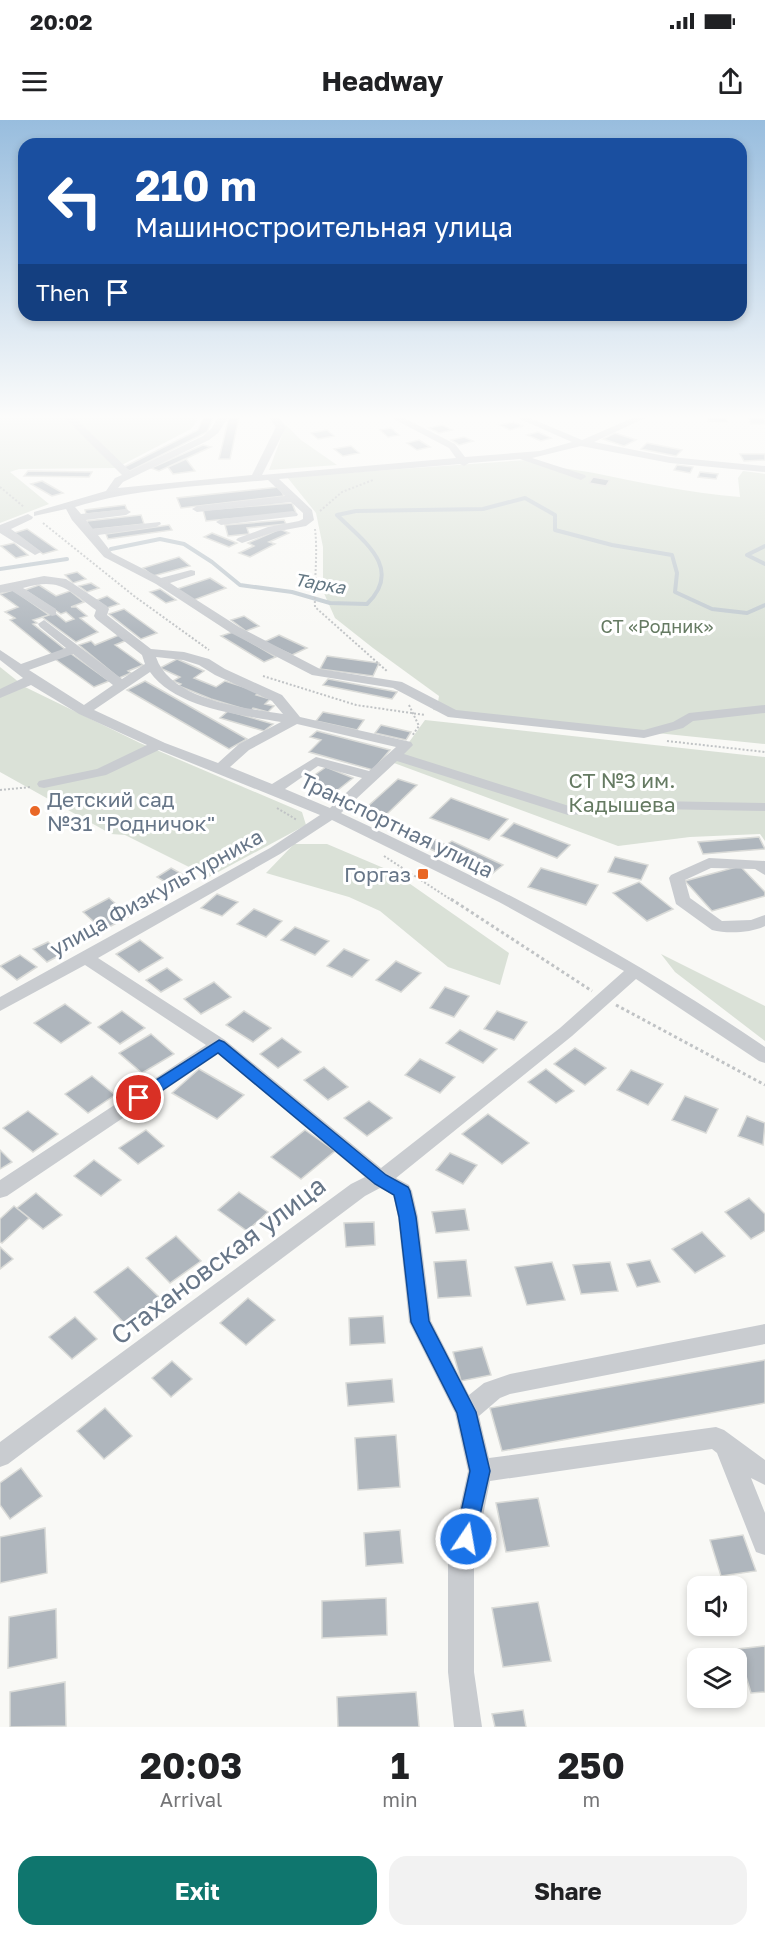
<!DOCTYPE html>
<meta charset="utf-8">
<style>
:root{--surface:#fff;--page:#f2f2f2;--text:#202124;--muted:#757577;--accent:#0f766e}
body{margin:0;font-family:"Golos Text",sans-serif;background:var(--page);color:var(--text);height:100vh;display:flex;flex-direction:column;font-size:22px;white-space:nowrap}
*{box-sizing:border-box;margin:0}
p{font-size:20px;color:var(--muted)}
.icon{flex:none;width:33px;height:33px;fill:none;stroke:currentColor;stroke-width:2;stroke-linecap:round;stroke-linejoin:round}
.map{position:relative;height:1607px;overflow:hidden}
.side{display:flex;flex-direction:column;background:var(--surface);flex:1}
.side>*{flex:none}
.top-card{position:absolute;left:18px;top:18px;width:729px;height:183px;border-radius:18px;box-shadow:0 3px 9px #0003;background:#1a4fa0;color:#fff;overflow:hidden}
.buttons{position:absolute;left:687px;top:1456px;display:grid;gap:12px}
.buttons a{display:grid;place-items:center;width:60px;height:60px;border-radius:12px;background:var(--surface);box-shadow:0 3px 9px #0003;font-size:30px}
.pin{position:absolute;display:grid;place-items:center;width:51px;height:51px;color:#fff;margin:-26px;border:3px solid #fff;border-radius:50%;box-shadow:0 2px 6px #0007}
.me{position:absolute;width:66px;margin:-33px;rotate:12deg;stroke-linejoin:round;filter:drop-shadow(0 0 4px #0008)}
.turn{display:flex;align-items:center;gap:21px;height:126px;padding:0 18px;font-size:27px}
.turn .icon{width:78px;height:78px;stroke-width:2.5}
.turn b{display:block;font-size:42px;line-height:51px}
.then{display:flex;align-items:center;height:57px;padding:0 18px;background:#0003;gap:12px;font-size:22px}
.eta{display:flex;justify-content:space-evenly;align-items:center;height:102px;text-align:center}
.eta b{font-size:36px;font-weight:700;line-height:42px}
.cta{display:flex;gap:12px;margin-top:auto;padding:12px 18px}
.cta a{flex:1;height:69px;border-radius:18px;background:var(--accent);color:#fff;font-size:24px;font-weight:700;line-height:69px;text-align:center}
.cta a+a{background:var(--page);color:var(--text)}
.status{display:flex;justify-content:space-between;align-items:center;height:42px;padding:0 30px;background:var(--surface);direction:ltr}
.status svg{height:16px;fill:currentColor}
header{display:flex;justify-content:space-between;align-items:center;height:78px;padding:0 18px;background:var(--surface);font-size:27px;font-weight:700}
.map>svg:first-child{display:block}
.green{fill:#dae1d7}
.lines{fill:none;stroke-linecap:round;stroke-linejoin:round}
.stream{stroke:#c1cad0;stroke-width:4}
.building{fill:#afb6bd;stroke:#dadbd8;stroke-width:1.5}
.path-far1{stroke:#c0c3c5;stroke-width:2;stroke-dasharray:2 2;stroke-linecap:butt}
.path{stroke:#c0c3c5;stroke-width:3;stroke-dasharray:3 3;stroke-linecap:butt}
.minor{fill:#c9ccd0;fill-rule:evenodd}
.route{fill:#1a73e8;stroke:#114b97;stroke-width:1.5}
.poi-dot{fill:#e96726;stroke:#fff;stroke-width:2}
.labels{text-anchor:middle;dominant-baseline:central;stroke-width:6;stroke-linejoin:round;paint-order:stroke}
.far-water-label{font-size:18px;font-style:italic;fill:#637783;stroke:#fff}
.far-park-label{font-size:18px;fill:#657a62;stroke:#fff}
.park-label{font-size:21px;fill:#657a62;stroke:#fff}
.poi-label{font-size:21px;fill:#677688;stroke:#fff;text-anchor:start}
.street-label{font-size:21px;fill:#677688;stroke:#fff}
.near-street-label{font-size:26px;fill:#677688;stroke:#fff}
</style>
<div class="status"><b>20:02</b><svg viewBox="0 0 49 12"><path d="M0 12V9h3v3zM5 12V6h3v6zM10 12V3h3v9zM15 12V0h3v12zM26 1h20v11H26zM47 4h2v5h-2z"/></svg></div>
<header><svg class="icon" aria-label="menu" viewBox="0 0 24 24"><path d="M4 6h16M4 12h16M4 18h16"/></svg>Headway<svg class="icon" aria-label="share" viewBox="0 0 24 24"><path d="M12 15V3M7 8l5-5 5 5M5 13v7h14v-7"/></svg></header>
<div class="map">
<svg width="765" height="1607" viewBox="0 0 765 1607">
<rect width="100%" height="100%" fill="#f9f9f6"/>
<path class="green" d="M0,296h200l-9,13 -75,39 -97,1 -9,3 39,32 -49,19z
M286,305l15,15 36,25 -68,5z
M526,340c23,7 45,9 68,13 49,10 96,20 146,24l-2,-19 5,-7 22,3v270l-332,-34 5,-8 1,-6 -66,-48 -38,-30 -12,-27v-44l-7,-34 -29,-36z
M0,547l25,20 115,56 162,69 4,13 -97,52 -84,-42 -14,-1 -111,-62z
M425,600l340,37v84l-5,-7 -70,3 -72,9 -224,-83z
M294,724h33l66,28 116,81 -9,32 -52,-18 -68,-56 -31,-14 -83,-24z
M661,834l104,52v35l-90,-69z"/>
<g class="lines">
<path class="stream" d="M765,426l-18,9 18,9
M111,429l49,-10 24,5 28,18 28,23 52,7 38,11 37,1c37,-36 -4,-63 -30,-89l19,-4 127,-2 42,-11 30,17v15l57,15 60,10 5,18 -2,19 37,17 35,4 18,-8
M0,449l67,-10"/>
</g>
<path class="building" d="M204,296h10l-7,16 -77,39 -8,-3 76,-38z
M707,296l19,1 1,5 -19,-1z
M229,297h10l-9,42h-11z
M749,298h16v6h-14z
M513,302l10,4 -13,4 -10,-5z
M442,305l10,5 -13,3 -10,-5z
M391,308l8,7 -11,2 -8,-7z
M327,310l7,6 -16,3 -7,-6z
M538,312l13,6 -10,3 -14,-6z
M615,313l21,7 -12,6 -21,-7z
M464,317l9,4 -14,4 -8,-5z
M419,320l11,7 -13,3 -10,-7z
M647,323l35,7 -6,6 -35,-7z
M203,325l8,2 -52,24 -8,-3z
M351,326l8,7 -16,3 -9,-7z
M740,334h25v6l-21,1z
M186,339l9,12 -22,3 -5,-7z
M677,345l16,2 -3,6 -16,-3z
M28,351l64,1 -3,5 -65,-1z
M700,352l18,2 -2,5 -18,-2z
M593,357l17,3 -4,6 -17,-3z
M42,361l21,12 -11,3 -21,-12z
M279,367l5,9 -103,12 -4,-10z
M292,383l4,10 -90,8 -3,-11z
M125,385l2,5 -41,4 -1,-4z
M141,395l3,9 -55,6 -2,-9z
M284,400l2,4 -39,4 2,6 -21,2 -3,-11z
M169,405l3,5 -64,9 -2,-5z
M27,409l30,21 -14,4 -29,-21z
M280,409l9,4 -20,9 6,2 -25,13 -11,-4 15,-7 -6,-3z
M212,413l25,10 -8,4 -25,-10z
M14,423l14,12 -12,3 -15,-12z
M179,437l11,9 -37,10 -10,-8z
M77,452l9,7 -13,4 -8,-8z
M210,458l16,10 -35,13 -17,-11z
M91,463l8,5 -12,4 -8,-6z
M39,465l17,11 14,-5 14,11 -13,5h5l11,9 -7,2 18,14 -22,10 -34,-25 13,-4 11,9 8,-3 -8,-7 -5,2 -36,-24z
M160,469l16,11 -10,3 -16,-11z
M13,470l36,25 -16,5 4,3 -4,1 33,26 -13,5 -43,-35 5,-2 -10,-6 13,-5 -18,-13z
M107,476l12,8 -12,4 -10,-8z
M124,489l33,24 -16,6 -32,-25z
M244,496l15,10 -13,5 -15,-11z
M233,512l43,25 -12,5 -43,-26z
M119,515l8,5 -12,5 28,20 -15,6 3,2 -12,5 -40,-33 12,-4 4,4z
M279,515l28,13 -15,7 -28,-13z
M70,533l39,28 -15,6 -39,-28z
M327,536l52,7 -6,13 -53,-7z
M177,539l27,12 -10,7 22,9 9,-6 34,11 -3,3 14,4 -5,5 9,2 -6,6 -15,-4 -2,3 -40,-12 -32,-13 2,-2 -8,-3 7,-4 -20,-9z
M328,559l69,13 -5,7 -69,-14z
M145,561l102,58 -18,10 -102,-59z
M228,591l45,13 -9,7 -44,-13z
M323,592l41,8 -7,10 -41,-9z
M381,605l30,7 -5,8 -31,-7z
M317,611l73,19 -17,20 -64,-18 12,-12 -11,-3z
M326,647l27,11 -19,15 -28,-12z
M398,659l19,6 -30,29 -20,-7z
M451,678l57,21 -19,21 -59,-22z
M514,703l56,22 -13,13 -56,-22z
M427,716l19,9 6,-4 51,24 -15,12 -70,-34z
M759,717l6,12 -62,5 -5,-12z
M615,737l33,8 -7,15 -33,-8z
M740,746l25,26v4l-53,15 -27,-30z
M171,748l18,10 -15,9 -17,-10z
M541,748l57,17 -12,20 -58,-18z
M639,762l34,27 -26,12 -34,-28z
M217,774l21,8 -16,14 -21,-8z
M109,778l21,18 -27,14 -20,-18z
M254,789l28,12 -16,16 -29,-13z
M295,807l34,14 -14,14 -34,-15z
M140,820l23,18 -24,14 -23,-18z
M48,822l14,12 -15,8 -14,-13z
M344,829l25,11 -17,17 -25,-11z
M20,835l17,12 -20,13 -17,-14z
M396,841l25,12 -20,19 -25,-12z
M167,848l15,12 -21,12 -15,-12z
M214,862l17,15 -30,17 -17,-15z
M445,867l24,9 -15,21 -24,-9z
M65,884l26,19 -30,20 -27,-20z
M122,891l23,17 -25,16 -22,-17z
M244,891l27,17 -18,14 -27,-17z
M497,891l30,11 -13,18 -30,-11z
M460,910l37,19 -14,14 -37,-20z
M151,914l23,20 -32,19 -23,-20z
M282,918l19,14 -23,16 -18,-14z
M575,928l31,20 -21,17 -31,-21z
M420,939l35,18 -15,16 -35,-18z
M324,947l24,20 -20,13 -24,-20z
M199,949l45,26 -27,24 -45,-26z
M546,949l28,22 -18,12 -28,-21z
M631,950l32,14 -15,21 -31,-15z
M92,956l23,19 -27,18 -23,-19z
M685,976l33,13 -12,24 -34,-13z
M369,981l23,17 -25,18 -23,-18z
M28,991l30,23 -25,18 -30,-24z
M488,994l41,29 -27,21 -40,-30z
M747,996l18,7 -2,22 -25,-9z
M146,1010l18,16 -26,18 -19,-16z
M305,1010l30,21 -34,28 -30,-22z
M0,1030l12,12 -12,7z
M450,1033l27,12 -14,19 -27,-14z
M94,1040l27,20 -20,16 -27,-20z
M239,1072l29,20 -21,19 -29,-21z
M36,1073l26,22 -19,14 -26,-21z
M749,1078l16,16v17l-14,8 -26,-27z
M14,1086l15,12 -27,25 -2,-1v-23z
M465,1089l4,21 -33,3 -4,-21z
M374,1102l1,23 -29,2 -2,-24z
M702,1112l23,24 -30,17 -23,-24z
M176,1116l25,25 -31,22 -24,-25z
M0,1127l13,12 -13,10z
M466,1140l5,36 -33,2 -4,-36z
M650,1140l10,22 -23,5 -10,-23z
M552,1142l13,38 -38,5 -12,-38z
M610,1142l8,29 -37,3 -8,-29z
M128,1147l33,32 -35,26 -32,-33z
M248,1178l27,22 -29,25 -26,-22z
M383,1196l2,27 -35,2 -1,-27z
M75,1197l22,22 -25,20 -23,-22z
M482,1227l9,28 -30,6 -8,-29z
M765,1240v43l-263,48 -12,-43z
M172,1241l20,18 -21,18 -19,-19z
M392,1259l2,23 -46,4 -2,-23z
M105,1288l27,28 -28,23 -27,-28z
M396,1315l4,52 -42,3 -3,-52z
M21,1348l21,28 -32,23 -10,-14v-22z
M538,1378l11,48 -43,6 -10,-49z
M45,1408l2,45 -47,10v-46z
M400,1410l3,33 -37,3 -2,-33z
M743,1415l13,36 -35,5 -11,-36z
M386,1478l1,37 -65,3v-37z
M538,1482l13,59 -48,6 -11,-59z
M56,1489l1,49 -49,10 1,-51z
M765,1526v46l-14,1 -13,-44z
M65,1562l1,44 -56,1v-35z
M416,1572l3,35h-81l-1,-30z
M523,1590l3,17h-31l-3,-13z"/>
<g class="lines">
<path class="path-far1" d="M0,367l24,20
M320,391l22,-19 31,-12
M43,403l91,73 75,54
M315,409c3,24 -1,53 0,78l73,65
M263,556l93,29 69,10
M409,585l10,21 -7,10
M667,621l98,11
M0,670l31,-3
M277,688l20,12
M384,736l69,45"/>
<path class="path" d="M451,779l141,92
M616,885l149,80"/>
<path class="minor" d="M63,296h10l57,55 73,-35 8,-7 8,-13h10l-11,17 -9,7 -86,42 -5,6 134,-13 24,-48 -8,-11h10l8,11 -24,48 194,-17 -7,-10 -61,-32h12l55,28 10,13 75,-6 32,-9 -59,-26h12l57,24 55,-24h12l-55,26 76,15 95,9v6l-95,-9 -89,-17 -49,12 53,17 1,2 -5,3 -61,-21 -51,4 -5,3 -4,-2 -181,15 33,31 2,10 -8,6 -32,6 -32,11 -6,-3 2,-2 30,-11 31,-6 4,-2v-6l-12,-11 -94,10 -5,-3 5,-3 88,-10 -17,-16c-65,6 -130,8 -193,27l6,7 45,-5 5,3 -5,3 -40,5 7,9 67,-7 1,2 -5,3 -58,8 14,18 49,25 30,-8 4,1v4l-25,8 69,44 81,42 82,13 54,28 188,20 29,-8 16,-9 76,-8v8l-72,8 -10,7 -39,10 -196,-21 -55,-29 -81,-13 -81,-42 -75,-49 -52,-27 -32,-37 -6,-11 -32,7v-4l72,-21 9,-13 7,-3z
M293,391l5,3 -1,2 -76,9 -5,-3 5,-3z
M28,394l5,3 -1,2 -21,10 28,21 2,2 -6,3 -35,-22v-8z
M44,456l22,3 41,27 2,3 -2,6 44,34 33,3 25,7 16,10 57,26 18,22 111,25 2,3 -9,9 165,52 85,-5 111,2v8l-111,-2 -86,6 -171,-54 -56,52c150,70 287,140 424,234v16l-6,-2 -123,-82 -64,57 -176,142 13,7 3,6 6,26 13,104 38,74 15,-12 26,-9 255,-50v20l-255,50 -10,4 -21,18 10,42 227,-31 8,3 41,30v25l-14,-7 14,35v42l-9,-3 -39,-99 -5,-4 -222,32 -16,80v111l8,55h-28l-6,-55v-111l20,-90 -13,-58 -46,-91 -11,-105 -5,-22 -13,-7 -15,8 -357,268 -8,3v-25l351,-258 14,-7 -147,-123 -211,142 -7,2v-18l206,-135 -121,-80 -85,46v-14l270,-149 50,-33 -161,-65 -53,25 -62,13 -5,-1 -2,-3 2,-3 58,-12 50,-24 -68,-31 -48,-29 -31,13v-9l23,-11 -23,-18v-10l21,14 45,-16 -26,-21 -2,-3 6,-4 78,59 23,-15 -3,-9 -46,-36 -2,-3 2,-6c-28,-20 -36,-33 -73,-22l33,21v6l-4,1 -40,-25 -12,2v-8zM73,534l40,31 -29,20 -55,-35zM156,537l27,3 16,5 16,10 57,26 11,13c-39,-6 -113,-14 -127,-57zM150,552c25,36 91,43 131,50l-42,22 -21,19 -53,-20 -71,-33zM297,604l99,23 -27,24 -53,-14 -44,27 -42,-17 19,-17zM318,646l44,12 -32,30 -45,-19zM332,700l167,82 125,69 -64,57 -179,140 -156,-128 -127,-82 182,-104z
M709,738l56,3v14l-10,-6 -44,-1 -26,12 5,18 32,23 29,-1 14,-5v11c-14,7 -38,8 -53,4l-36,-26 -7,-26 2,-3z"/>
</g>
<linearGradient id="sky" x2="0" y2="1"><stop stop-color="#98bdde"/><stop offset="0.57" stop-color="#fcfcfb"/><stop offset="1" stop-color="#fcfcfb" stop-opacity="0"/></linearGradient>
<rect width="765" height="521" fill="url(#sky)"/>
<path class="route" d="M219,920l5,2 162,133 22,12 2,4 6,26 13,104 47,91 14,59 -17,75 -7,3 -8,-3 -3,-7 15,-68 -13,-58 -46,-91 -12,-105 -5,-22 -19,-11 -157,-131 -73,49h-11l-3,-4 3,-4z"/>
<g class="poi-dot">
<circle cx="35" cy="691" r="6"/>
<rect x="417" y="748" width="12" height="12" rx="3"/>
</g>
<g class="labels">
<g class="far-water-label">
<text transform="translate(320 463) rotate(10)">Тарка</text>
</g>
<g class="far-park-label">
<text x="657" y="506">СТ «Родник»</text>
</g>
<g class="park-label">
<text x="622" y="660">СТ №3 им.<tspan x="622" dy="24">Кадышева</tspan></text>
</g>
<g class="poi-label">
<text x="47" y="679">Детский сад<tspan x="47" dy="24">№31 "Родничок"</tspan></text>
<text x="411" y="754" text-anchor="end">Горгаз</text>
</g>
<g class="street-label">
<text transform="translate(397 705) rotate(26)">Транспортная улица</text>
<text transform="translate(156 772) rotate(-29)">улица Физкультурника</text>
</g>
<g class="near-street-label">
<text transform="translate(218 1140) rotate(-37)">Стахановская улица</text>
</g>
</g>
</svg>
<div class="buttons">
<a><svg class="icon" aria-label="sound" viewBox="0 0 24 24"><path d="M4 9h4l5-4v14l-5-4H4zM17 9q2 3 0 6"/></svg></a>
<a><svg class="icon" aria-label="layers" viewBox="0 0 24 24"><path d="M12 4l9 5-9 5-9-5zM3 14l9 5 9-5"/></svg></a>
</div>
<div class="pin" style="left:139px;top:978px;background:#d93025"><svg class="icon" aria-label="arrive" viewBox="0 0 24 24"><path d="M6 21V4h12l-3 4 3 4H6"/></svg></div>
<svg class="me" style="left:466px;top:1419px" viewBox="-20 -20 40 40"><circle r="17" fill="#1a73e8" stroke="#fff" stroke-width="3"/><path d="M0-11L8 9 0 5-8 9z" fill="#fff"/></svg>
<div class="top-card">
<div class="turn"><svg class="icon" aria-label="left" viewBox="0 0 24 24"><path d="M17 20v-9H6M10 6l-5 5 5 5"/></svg><div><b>210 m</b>Машиностроительная улица</div></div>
<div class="then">Then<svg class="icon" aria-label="arrive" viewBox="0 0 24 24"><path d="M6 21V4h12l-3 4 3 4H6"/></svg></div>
</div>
</div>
<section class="side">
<div class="eta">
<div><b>20:03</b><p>Arrival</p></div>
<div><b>1</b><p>min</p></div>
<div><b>250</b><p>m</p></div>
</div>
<div class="cta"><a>Exit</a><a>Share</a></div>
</section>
